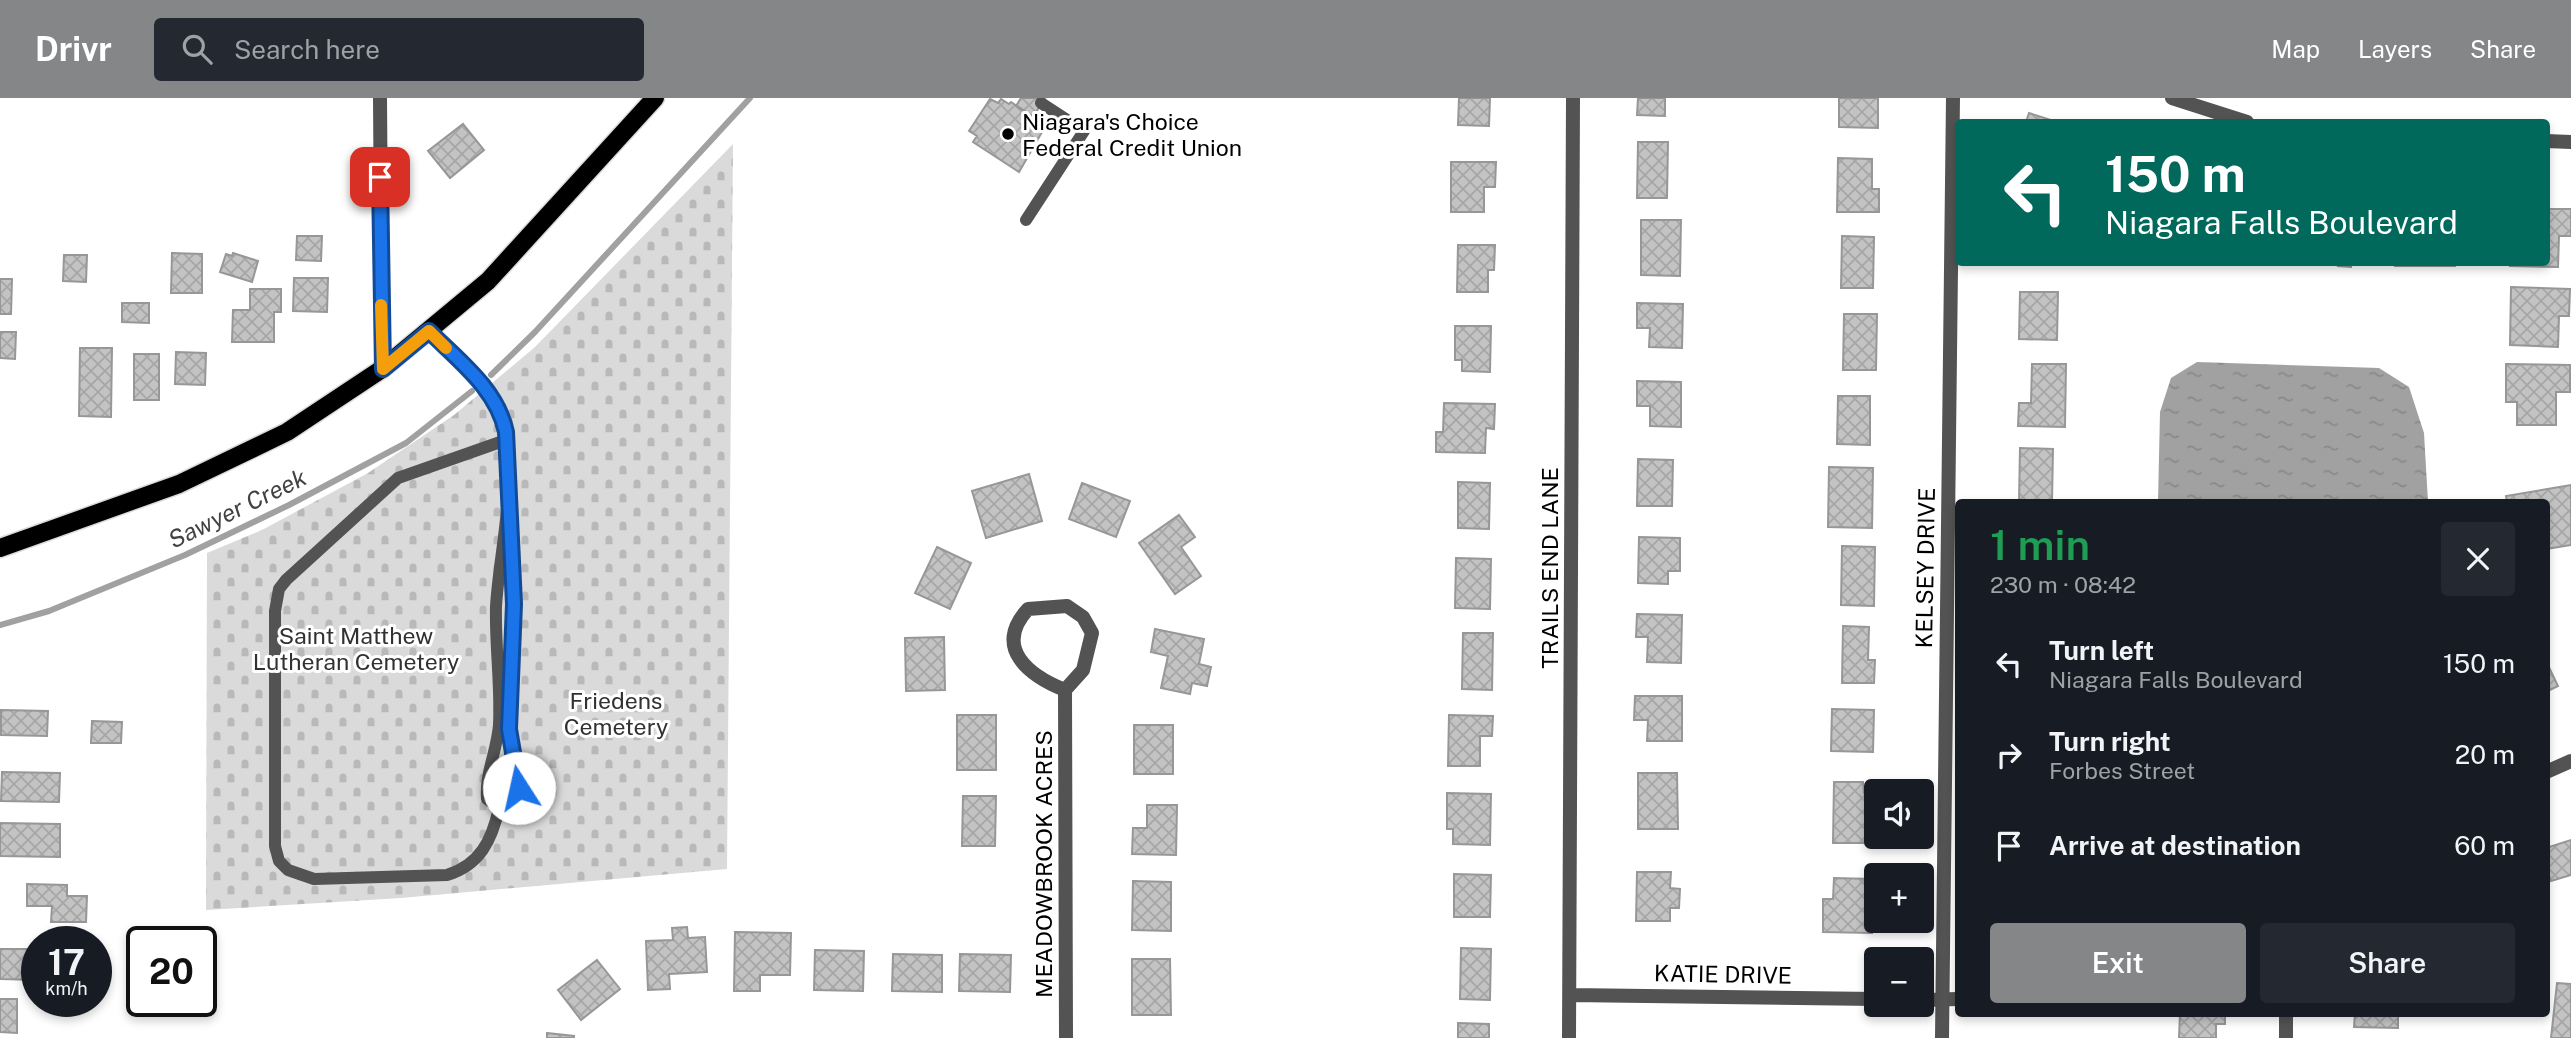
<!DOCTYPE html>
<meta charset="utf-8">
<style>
:root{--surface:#171b24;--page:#242831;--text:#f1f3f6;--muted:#9ea1a6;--accent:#858687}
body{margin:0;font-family:"Public Sans",sans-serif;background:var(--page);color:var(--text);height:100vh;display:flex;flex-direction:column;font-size:26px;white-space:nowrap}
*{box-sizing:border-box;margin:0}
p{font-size:23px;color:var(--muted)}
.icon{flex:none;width:38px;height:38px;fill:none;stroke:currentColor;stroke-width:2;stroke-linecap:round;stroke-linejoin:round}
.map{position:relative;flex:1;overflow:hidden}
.panel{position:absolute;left:1955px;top:401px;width:595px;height:518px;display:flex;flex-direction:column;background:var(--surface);border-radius:7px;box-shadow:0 4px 10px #0003}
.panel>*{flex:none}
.banner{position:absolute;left:1955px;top:21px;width:595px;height:147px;border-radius:7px;box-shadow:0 4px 10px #0003;background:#00695c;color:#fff;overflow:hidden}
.controls{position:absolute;left:1864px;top:681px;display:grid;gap:14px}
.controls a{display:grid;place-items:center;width:70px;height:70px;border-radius:7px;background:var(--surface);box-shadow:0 4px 10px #0003;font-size:35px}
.speed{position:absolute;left:21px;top:828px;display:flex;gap:14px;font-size:35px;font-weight:700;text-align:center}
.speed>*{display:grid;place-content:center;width:91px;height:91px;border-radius:50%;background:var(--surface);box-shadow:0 4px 10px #0003;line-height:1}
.speed small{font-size:18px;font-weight:400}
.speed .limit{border:4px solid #111;border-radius:10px;background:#fff;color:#111}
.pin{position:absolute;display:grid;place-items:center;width:60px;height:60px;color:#fff;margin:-30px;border-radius:14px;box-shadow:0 4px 10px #0006}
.me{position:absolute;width:77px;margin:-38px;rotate:350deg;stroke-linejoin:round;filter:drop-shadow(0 0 5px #0008)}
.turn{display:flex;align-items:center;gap:24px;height:147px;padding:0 35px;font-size:32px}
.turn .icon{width:91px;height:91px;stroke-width:2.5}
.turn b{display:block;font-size:49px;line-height:60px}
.round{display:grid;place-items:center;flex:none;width:74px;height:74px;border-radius:7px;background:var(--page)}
.head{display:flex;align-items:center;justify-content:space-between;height:119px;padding:0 35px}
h1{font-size:42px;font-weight:600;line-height:52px;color:#1e9e55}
.action{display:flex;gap:14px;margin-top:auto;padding:14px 35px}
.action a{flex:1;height:80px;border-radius:7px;background:var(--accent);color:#fff;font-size:28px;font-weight:600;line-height:80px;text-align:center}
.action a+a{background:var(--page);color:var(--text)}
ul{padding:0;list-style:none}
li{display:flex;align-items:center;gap:21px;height:91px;padding:0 35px}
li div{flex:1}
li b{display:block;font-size:26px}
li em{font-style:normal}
header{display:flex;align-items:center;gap:42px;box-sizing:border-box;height:98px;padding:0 35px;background:var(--accent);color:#fff}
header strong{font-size:33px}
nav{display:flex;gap:38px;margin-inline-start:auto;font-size:24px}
.search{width:490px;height:63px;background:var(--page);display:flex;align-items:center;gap:18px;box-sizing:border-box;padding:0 24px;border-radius:7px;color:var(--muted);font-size:26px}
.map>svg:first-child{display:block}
.cemetery{fill:url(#cemetery-stones)}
.water{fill:url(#water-ripples)}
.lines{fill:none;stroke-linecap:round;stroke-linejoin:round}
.stream{stroke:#a1a1a1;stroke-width:6}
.building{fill:url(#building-cross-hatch);stroke:#979797;stroke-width:2}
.primary-casing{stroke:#dbdbdb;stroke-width:21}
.lane{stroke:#535353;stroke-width:12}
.street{stroke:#535353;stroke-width:14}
.primary{stroke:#000;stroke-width:18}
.route-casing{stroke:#114b97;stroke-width:18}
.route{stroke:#1a73e8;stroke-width:12}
.slow{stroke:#f59e0b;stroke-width:12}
.poi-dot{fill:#000;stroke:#fff;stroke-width:2.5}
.labels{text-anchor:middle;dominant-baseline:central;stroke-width:6;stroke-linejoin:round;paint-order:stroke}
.poi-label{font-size:23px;fill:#000;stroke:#fff;text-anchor:start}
.street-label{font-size:23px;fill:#000;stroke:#fff}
.park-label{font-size:23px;fill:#313131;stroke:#fff}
.water-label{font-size:24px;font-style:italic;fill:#424242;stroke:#fff}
</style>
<header>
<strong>Drivr</strong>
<div class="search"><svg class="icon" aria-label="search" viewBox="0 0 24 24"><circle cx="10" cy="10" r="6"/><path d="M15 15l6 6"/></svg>Search here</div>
<nav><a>Map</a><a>Layers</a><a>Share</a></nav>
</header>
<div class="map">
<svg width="2571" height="940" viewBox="0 0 2571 940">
<defs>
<pattern id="cemetery-stones" width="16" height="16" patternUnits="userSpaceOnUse" patternTransform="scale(1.75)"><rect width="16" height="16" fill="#dadada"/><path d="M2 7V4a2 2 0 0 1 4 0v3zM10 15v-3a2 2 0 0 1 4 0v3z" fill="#b9b9b9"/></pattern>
<pattern id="water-ripples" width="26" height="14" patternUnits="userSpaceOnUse" patternTransform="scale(1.75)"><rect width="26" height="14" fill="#a1a1a1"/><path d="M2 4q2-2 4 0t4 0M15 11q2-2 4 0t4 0" fill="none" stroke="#898989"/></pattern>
<pattern id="building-cross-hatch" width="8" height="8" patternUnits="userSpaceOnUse" patternTransform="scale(1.75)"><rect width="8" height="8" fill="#c3c3c3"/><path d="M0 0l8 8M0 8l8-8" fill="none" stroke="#a6a6a6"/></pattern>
</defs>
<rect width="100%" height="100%" fill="#fff"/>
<path class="cemetery" d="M733,46l-6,725 -326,29 -195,12 1,-357 55,-23 106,-57 86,-58 81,-68z"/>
<path class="water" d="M2197,264l182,6 30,19 15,46 4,69h-270l2,-90 11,-34z"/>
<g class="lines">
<path class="stream" d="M491,277l44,-43 215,-234
M0,527l49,-14 136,-56 104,-50 117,-62 66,-52"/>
</g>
<path class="building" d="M1021,0h24l-12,19 -17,-11z
M1459,0h31l-1,28 -31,-1z
M1638,0h27v18l-28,-1z
M1839,0h39v30l-39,-1z
M990,1l8,4 3,-4 8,5 2,-2 35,23 -27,47 -46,-30 4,-6 -8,-5z
M2029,15l28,9h-31z
M463,26l21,26 -34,28 -22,-27z
M1638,44h30l-1,56h-30z
M1838,60l34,1v30h7v23h-42z
M1451,64h45l-1,25h-11v25h-33z
M2546,111h25v27h-12l-1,31 -48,-1v-4h36z
M1641,122h40l-1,56 -39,-1z
M297,138h25l-1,25 -25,-1z
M1842,138l32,1 -1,51h-32z
M1458,147h37l-1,25h-6v22h-31z
M172,155l30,1v39h-31z
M233,155l25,8 -6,21 -32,-10 6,-18 6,2z
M64,157h23l-1,27 -23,-1z
M2339,164h12v5l-13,-1z
M2395,164h60v4h-60z
M294,180h34l-1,34 -34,-1z
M0,181h12l-1,35h-11z
M2511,189l59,2 -1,27h-10l-1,31 -48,-2z
M250,191h31v23h-7v30h-42l1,-32h17z
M2020,194h38l-1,48 -38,-1z
M122,205h27v20l-27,-1z
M1637,205l46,1 -1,44 -33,-1 1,-19h-13z
M1844,216h33l-1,56h-33z
M1455,228h36l-1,46 -28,-1v-11h-7z
M0,234h16l-1,27 -15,-1z
M80,250h32l-1,69 -32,-1z
M176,254l30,1 -1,32 -30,-1z
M134,256h25v46h-25z
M2032,266h34l-1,63 -47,-1 1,-23h12z
M2506,266l64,1v27h-14v33h-39v-23h-11z
M1637,283l44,1v45l-31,-1v-20h-13z
M1838,298h32v49l-33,-1z
M1444,305l51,1 -1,25 -8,-1 -1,25 -49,-1v-20h7z
M2020,350l33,1 -1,53h-33z
M1638,361l35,1 -1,46h-35z
M1829,369l44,1 -1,60 -44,-1z
M1029,376l13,47 -56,17 -14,-47z
M1458,384l32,1 -1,46 -31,-1z
M1082,385l48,18 -14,36 -47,-18z
M2571,387v60l-25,4v-47h-39l-1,-6z
M1179,417l16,22 -14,10 20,29 -26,18 -36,-51z
M1639,439l41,1v33h-12v13l-30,-1z
M1842,448l33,1 -1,59 -33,-1z
M937,449l34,16 -21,46 -35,-16z
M1456,460l35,1 -1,50 -35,-1z
M1637,516l45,1 -1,48 -34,-1 1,-25h-12z
M1843,528l26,1 -1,33h7l-1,23h-32z
M1155,531l49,10 -5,25 12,3 -4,19 -15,-3 -2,11 -29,-6 7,-32 -17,-4z
M1463,535h30l-1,57 -30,-1z
M944,539l1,53 -39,1 -1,-53z
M2546,563l12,25 -12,6z
M1635,598h47v45h-35l1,-21h-14z
M1832,611l42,1 -1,42 -42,-1z
M1,612l47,1 -1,25 -46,-1z
M957,617h39v55h-39z
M1449,617l44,1 -1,20h-12v30h-32z
M92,623l30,1 -1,21h-30z
M1134,627h39v49h-39z
M2,674l58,1 -1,29 -58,-1z
M1638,675h39l1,56h-40z
M1834,684h29l1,11 9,1v49h-40z
M1447,695l44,1 -1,51 -37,-1v-15h-6z
M963,698h33l-1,50h-33z
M1147,707h30l-1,50 -44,-1 1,-26h14z
M0,725l60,1v33l-60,-1z
M2571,742v35l-20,6 -5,-14v-19z
M1637,774h34l-1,16 10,1 -1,19h-9v13h-34z
M1454,776l37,1 -1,42h-36z
M1834,780l39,1 -1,54 -49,-1v-33h10z
M1133,783l38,1v49l-39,-1z
M27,786l40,1v11h20l-1,26h-35l1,-16h-25z
M687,829l1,11 17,-1 2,35 -38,2 1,15 -22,1 -2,-49 27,-1 -1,-12z
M52,832h26v12h-26z
M735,834l56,1 -1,42h-30v16h-26z
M1461,850l30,1 -1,51 -30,-1z
M0,851h36v31l-36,-1z
M815,852l49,1 -1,40 -49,-1z
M893,856l49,1v37l-50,-1z
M960,856l51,1 -1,37 -51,-1z
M1132,861h38l1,56h-39z
M597,862l23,29 -39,31 -23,-30z
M2557,885l14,1v54h-20z
M0,901h17v34l-17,-1z
M2180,915h45v11h-9v14h-37z
M2355,915h43v15l-44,-1z
M1458,925l31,1v14h-31z
M547,935l27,3v2h-27z"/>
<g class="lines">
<defs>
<path id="primary" d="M0,450l179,-64 108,-52 95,-63 106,-88 167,-183"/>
</defs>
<use href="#primary" class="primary-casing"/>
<path class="lane" d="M1026,122l58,-89 -43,-28
M429,233l66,69c30,55 4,147 1,207 -1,39 5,79 3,118 -2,26 -14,48 -12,74l12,9 13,-2 7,-18 -10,-59 5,-125 -6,-104
M499,710c-7,32 -19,57 -52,67l-133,4 -26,-9 -9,-9 -4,-15v-235l4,-22 7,-9 112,-102 108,-38"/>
<path class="street" d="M380,0l2,271
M2172,0l75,24
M2546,43l25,1
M1065,592c-35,-14 -73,-42 -37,-81l39,-3 16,11 9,16 -9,37 -18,20 1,348
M2546,674l25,-11
M1570,897l306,4
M1922,902l36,-1
M2286,915v25
M1569,940l4,-940
M1942,940l11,-940"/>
<use href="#primary" class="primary"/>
</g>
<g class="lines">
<defs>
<path id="route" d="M380,79l3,192 46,-38c30,30 68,58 77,101l8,172 -5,125 10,59"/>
</defs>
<use href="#route" class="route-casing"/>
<use href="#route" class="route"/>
<path class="slow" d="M381,207l2,64 46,-38 17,17"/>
</g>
<circle class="poi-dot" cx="1008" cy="36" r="7"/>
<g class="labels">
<g class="poi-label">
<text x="1022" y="23">Niagara's Choice<tspan x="1022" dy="26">Federal Credit Union</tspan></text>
</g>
<g class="street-label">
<text transform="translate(1549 470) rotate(-90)">TRAILS END LANE</text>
<text transform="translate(1925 470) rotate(-89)">KELSEY DRIVE</text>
<text transform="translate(1043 766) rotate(-90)">MEADOWBROOK ACRES</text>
<text transform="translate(1723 876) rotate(1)">KATIE DRIVE</text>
</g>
<g class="park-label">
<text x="356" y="537">Saint Matthew<tspan x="356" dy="26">Lutheran Cemetery</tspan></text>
<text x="616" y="602">Friedens<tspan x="616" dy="26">Cemetery</tspan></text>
</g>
<g class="water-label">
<text transform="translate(237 410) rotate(-26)">Sawyer Creek</text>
</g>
</g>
</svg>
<div class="controls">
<a><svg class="icon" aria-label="sound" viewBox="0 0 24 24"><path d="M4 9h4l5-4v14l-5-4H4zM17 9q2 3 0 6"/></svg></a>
<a>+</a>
<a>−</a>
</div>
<div class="speed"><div>17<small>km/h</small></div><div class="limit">20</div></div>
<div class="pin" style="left:380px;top:79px;background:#d93025"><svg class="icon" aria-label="arrive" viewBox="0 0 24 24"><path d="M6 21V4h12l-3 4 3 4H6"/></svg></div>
<svg class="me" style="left:519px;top:690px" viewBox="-20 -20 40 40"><circle r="19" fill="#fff"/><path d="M0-13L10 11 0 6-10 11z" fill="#1a73e8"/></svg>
<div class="banner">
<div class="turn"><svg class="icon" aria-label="left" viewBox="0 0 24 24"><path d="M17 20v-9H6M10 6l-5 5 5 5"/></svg><div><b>150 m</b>Niagara Falls Boulevard</div></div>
</div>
<section class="panel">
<div class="head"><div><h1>1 min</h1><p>230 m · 08:42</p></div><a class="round"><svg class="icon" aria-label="close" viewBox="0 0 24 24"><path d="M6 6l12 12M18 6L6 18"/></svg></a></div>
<ul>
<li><svg class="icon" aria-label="left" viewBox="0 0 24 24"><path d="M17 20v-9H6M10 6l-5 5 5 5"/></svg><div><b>Turn left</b><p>Niagara Falls Boulevard</p></div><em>150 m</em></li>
<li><svg class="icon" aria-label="right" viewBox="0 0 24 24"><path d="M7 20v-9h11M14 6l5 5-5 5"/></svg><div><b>Turn right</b><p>Forbes Street</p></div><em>20 m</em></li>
<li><svg class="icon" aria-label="arrive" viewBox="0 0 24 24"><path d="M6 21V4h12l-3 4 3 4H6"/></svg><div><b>Arrive at destination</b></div><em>60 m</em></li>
</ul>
<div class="action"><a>Exit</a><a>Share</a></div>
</section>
</div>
